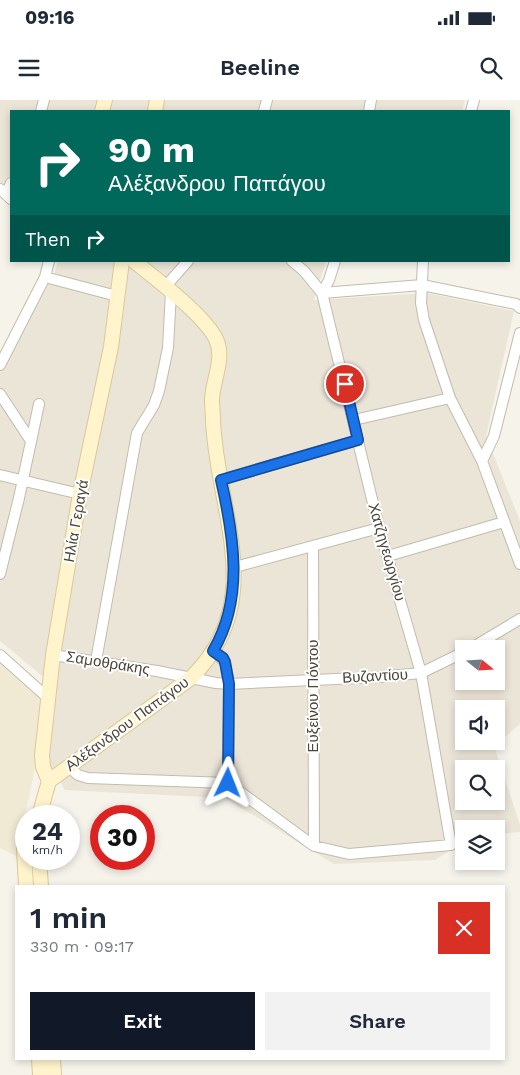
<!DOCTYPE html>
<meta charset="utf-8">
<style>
:root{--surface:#fff;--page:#f2f2f3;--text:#1f2937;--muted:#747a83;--accent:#111827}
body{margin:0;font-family:"Work Sans",sans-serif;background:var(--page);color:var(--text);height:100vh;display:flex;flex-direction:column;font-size:19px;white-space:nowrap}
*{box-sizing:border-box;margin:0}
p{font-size:16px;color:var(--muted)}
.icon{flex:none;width:28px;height:28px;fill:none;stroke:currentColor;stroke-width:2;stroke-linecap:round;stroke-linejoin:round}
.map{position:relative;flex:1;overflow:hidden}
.panel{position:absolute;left:15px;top:785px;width:490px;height:175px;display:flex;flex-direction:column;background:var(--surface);border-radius:0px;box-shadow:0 2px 8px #0003}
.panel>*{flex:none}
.top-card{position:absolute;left:10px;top:10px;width:500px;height:152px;border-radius:0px;box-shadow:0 2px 8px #0003;background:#00695c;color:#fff;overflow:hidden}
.needle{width:32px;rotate:108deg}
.buttons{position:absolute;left:455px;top:540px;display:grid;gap:10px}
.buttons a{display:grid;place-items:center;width:50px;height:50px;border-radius:0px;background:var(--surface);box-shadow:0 2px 8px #0003;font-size:25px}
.speed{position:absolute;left:15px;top:705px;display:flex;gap:10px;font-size:25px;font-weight:700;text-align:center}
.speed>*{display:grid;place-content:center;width:65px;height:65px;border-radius:50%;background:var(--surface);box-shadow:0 2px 8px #0003;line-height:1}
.speed small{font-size:12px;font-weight:400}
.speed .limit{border:8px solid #d22;background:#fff;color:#111}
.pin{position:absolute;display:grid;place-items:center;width:42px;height:42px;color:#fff;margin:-21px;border:2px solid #fff;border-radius:50%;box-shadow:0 1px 5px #0007}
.me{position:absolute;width:55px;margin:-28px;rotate:2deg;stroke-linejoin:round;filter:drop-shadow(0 0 4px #0008)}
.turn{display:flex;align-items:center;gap:18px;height:105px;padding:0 15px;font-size:22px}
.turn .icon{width:65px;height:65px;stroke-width:2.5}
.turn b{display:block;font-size:35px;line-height:42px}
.then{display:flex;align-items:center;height:48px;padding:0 15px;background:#0003;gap:10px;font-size:19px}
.round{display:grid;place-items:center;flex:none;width:52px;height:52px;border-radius:0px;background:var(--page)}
.headline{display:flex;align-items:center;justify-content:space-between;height:85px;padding:0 15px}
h1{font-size:30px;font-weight:600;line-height:38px}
.primary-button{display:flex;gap:10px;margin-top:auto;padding:10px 15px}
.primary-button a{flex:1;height:58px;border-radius:0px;background:var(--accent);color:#fff;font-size:20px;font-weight:600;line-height:58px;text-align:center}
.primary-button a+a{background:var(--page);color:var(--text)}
.status{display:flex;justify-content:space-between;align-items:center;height:35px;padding:0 25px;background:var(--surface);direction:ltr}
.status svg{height:14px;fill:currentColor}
header{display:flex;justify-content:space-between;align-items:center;height:65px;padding:0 15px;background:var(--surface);font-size:22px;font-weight:600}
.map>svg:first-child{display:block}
.residential{fill:#ebe5d8;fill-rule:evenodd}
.education{fill:#f0e9d4}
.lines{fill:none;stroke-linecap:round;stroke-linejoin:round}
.street-casing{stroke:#c3bcac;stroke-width:12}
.secondary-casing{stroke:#d9c998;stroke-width:16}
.street{stroke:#fff;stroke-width:10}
.secondary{stroke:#fff4cc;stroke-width:14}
.route-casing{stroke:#114b97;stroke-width:12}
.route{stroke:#1a73e8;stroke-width:9}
.labels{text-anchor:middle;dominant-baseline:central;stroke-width:4;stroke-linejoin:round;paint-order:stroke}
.street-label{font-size:15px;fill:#4b4438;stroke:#fff}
</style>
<div class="status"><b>09:16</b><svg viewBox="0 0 49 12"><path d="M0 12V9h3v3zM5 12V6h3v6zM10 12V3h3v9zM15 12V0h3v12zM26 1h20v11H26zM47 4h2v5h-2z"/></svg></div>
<header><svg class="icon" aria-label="menu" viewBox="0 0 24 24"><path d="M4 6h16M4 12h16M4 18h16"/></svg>Beeline<svg class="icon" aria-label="search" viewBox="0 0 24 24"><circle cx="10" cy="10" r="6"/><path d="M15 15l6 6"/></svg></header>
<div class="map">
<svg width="520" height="975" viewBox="0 0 520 975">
<rect width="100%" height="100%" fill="#f6f3eb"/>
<path class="residential" d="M0,0h465l-3,11h-451v79l-11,-8z
M58,161h268l-12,39 113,-7 87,18 -28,125 34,85v203l-26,22 26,79v7l-24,2v-5h-32v13l-29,18 -101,4 -109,-66 -160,-8 -17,-29 9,-73 -57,-47v-269l55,-100zM464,549h32v32h-32zM464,609h32v32h-32zM464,669h32v32h-32z"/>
<path class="education" d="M0,561l43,36 -9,76 -14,66 -1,18 -19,-9z"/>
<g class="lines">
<defs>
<path id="street" d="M41,11l3,-11
M264,11l3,-11
M369,11l2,-11
M471,11l3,-11
M0,89l11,10
M6,94l5,-11
M292,161l12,10 18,22 100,-8 94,19 4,4
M423,161l-2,42 3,17 26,78 32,63 38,103
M45,177l72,19
M165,187l23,-26
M0,265l45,-88 4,-16
M0,294l31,47
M354,320l96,-22
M482,361l12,-25 26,-103
M0,375l80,19
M221,380l137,-40
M313,446l1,300
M388,456l116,-34
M235,467l144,-39
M0,474l19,-76 20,-94
M470,549l50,-30
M213,551l12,11 4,22 -1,99
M0,555l48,43
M53,555l104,16 59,12 13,1 150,-7 42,-4 43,-21
M96,561l41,-228 17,-28 5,-14 9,-43 3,-56
M69,667l9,8 10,3 140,5 86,63 35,8 102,-9 -30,-172 -42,-145 -57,-235 7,-13 6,-19"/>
<path id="secondary" d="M102,11l3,-11
M155,11l2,-11
M49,681l142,-103c78,-77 26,-166 22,-257 0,-7 -1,-15 -1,-22 1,-20 13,-41 4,-60 -13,-25 -59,-59 -82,-78
M49,681l-6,-14 -1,-12 11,-100 27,-161 31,-147 11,-86
M39,716l10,-35
M39,759l2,27
M26,786l-2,-37 2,-8
M39,959l1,16
M53,959l1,16"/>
</defs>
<use href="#street" class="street-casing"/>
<use href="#secondary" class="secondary-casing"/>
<use href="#street" class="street"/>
<use href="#secondary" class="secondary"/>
</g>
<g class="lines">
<defs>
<path id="route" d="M228,683l1,-99 -4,-22 -2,-4 -10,-7c31,-52 21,-114 8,-171l137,-40 -13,-56"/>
</defs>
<use href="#route" class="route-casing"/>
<use href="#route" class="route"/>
</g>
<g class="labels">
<g class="street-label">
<text transform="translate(76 421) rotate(-80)">Ηλία Γεραγά</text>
<text transform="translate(387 452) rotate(74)">Χατζηγεωργίου</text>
<text transform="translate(108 563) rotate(9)">Σαμοθράκης</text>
<text transform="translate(375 576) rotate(-3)">Βυζαντίου</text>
<text transform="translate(313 596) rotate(-90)">Ευξείνου Πόντου</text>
<text transform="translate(127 624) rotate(-36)">Αλέξανδρου Παπάγου</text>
</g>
</g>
</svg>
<div class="buttons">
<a><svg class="needle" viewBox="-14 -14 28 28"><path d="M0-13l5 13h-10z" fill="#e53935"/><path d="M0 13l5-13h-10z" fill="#747a83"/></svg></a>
<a><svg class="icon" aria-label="sound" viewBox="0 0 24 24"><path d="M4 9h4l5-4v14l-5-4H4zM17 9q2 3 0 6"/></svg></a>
<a><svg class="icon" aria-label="search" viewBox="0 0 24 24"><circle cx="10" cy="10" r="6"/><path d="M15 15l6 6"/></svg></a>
<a><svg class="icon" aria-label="layers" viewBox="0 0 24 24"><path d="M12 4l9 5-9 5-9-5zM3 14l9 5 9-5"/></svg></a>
</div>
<div class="speed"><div>24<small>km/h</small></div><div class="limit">30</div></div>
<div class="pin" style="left:345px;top:284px;background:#d93025"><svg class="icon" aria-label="arrive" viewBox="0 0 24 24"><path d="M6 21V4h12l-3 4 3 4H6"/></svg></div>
<svg class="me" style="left:228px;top:683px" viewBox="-20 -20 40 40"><path d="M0-17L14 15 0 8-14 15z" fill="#1a73e8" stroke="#fff" stroke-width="4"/></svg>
<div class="top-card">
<div class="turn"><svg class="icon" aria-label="right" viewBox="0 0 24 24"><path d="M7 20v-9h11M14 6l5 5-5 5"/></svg><div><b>90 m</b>Αλέξανδρου Παπάγου</div></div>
<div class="then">Then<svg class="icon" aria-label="right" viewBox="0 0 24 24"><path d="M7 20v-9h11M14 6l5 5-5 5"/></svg></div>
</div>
<section class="panel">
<div class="headline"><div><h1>1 min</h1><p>330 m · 09:17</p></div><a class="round" style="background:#d93025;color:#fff"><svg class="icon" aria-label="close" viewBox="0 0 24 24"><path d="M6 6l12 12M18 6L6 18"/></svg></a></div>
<div class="primary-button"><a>Exit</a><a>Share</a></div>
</section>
</div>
